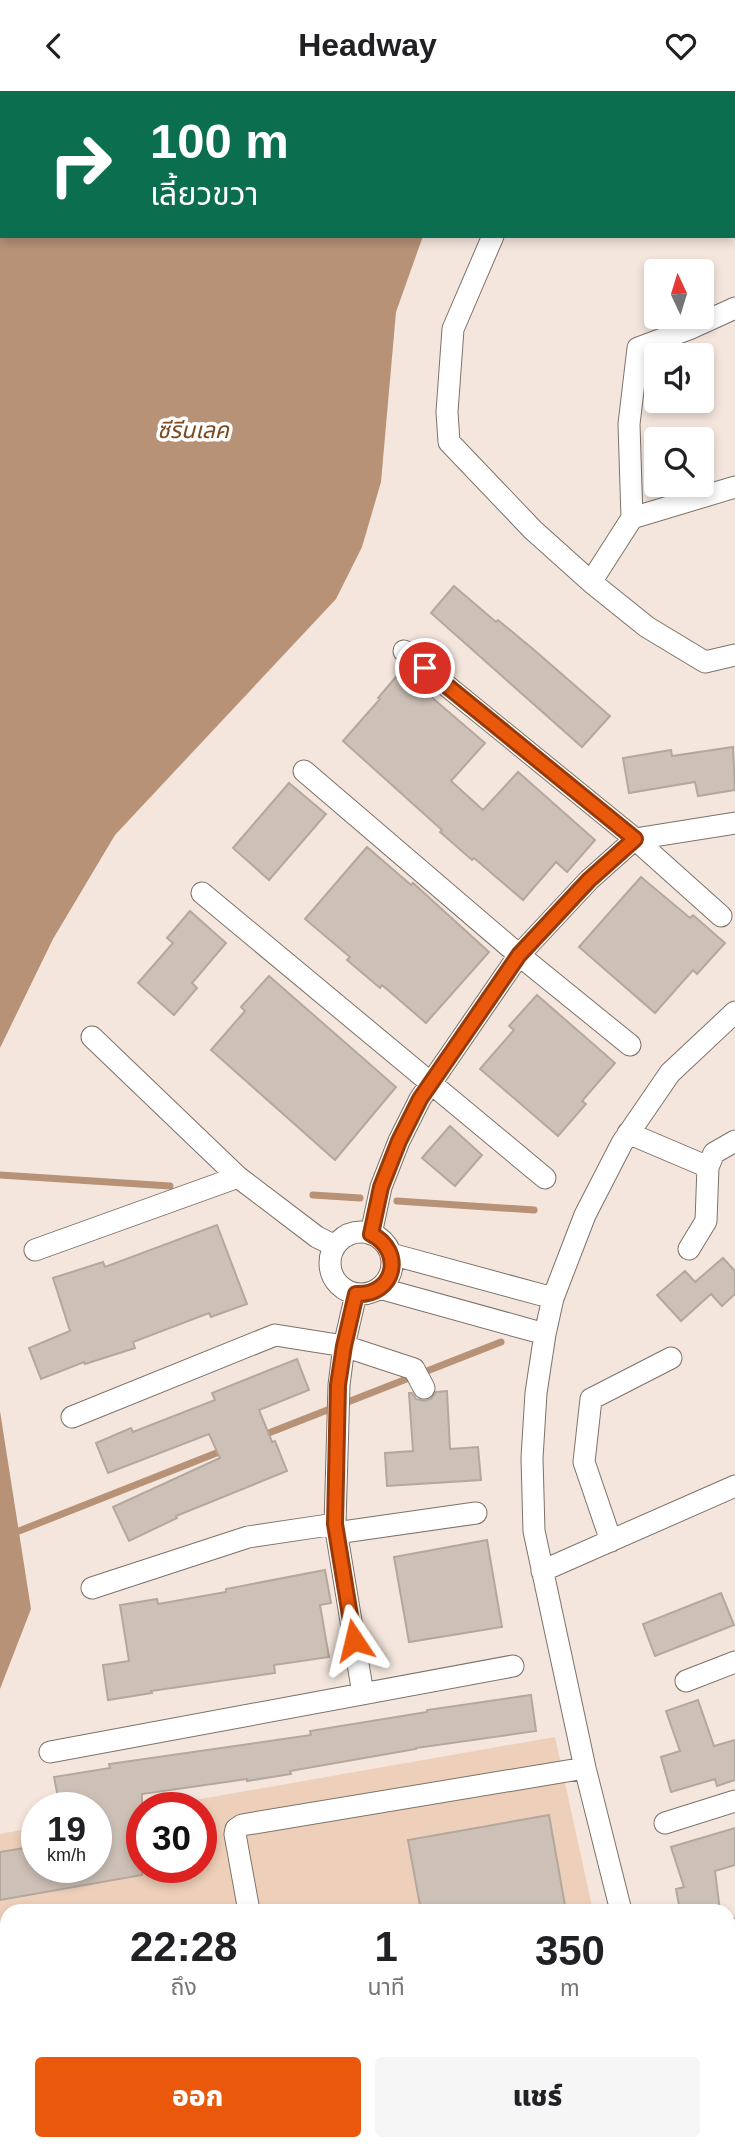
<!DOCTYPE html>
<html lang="th">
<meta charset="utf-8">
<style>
:root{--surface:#fff;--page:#f6f6f6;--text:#202124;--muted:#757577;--accent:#ea580c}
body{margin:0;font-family:Helvetica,"Noto Sans Thai",sans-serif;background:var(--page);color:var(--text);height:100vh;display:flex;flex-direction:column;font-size:26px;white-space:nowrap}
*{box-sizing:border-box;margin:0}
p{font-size:23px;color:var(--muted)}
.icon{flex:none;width:38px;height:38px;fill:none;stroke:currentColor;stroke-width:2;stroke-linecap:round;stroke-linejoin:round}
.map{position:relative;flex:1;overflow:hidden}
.panel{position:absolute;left:0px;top:1813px;width:735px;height:247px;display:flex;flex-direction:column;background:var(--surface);border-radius:21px 21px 0 0;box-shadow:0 4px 10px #0003}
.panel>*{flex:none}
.top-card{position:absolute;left:0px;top:0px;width:735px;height:147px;box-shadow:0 4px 10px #0003;background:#0b6e4f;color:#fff;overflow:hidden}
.needle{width:46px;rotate:356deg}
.controls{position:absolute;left:644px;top:168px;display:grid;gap:14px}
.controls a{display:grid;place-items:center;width:70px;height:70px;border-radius:7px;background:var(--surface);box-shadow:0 4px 10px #0003;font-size:35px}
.speed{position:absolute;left:21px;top:1701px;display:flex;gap:14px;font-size:35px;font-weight:700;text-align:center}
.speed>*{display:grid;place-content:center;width:91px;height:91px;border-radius:50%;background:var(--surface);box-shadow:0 4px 10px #0003;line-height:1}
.speed small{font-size:18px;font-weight:400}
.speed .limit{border:10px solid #d22;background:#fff;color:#111}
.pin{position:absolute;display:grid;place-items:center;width:60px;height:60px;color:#fff;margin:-30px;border:4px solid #fff;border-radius:50%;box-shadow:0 2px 7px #0007}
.me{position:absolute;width:77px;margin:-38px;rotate:350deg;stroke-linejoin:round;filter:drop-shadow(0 0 5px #0008)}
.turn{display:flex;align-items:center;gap:24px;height:147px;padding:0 35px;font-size:32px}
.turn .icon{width:91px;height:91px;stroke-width:2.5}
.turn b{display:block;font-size:49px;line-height:60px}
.eta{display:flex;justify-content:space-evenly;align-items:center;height:119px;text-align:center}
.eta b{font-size:42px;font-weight:800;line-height:49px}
.button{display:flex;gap:14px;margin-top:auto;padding:14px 35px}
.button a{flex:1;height:80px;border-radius:7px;background:var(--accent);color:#fff;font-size:28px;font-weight:800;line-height:80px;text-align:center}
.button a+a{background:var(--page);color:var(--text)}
header{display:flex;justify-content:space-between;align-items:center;height:91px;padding:0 35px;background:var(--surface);font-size:32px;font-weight:800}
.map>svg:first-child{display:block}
.green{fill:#eecfb9}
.water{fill:#b79276}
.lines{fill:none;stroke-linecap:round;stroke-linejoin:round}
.stream{stroke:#b79276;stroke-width:7}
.building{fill:#cdc0b7;stroke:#b4a79e;stroke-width:2}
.street-casing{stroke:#7d7269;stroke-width:23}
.street{stroke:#fff;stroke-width:21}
.route-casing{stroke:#983908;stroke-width:18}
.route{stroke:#ea580c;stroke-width:12}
.labels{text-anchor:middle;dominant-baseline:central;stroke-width:7;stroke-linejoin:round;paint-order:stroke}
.water-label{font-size:23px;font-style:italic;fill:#7c4a1e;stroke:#fff}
</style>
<header><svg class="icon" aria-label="back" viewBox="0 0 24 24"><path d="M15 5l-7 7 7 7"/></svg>Headway<svg class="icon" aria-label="heart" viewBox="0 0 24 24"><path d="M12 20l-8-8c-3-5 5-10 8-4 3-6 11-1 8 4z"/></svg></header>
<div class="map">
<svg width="735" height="2059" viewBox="0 0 735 2059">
<rect width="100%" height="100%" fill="#f4e6dd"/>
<path class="green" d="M555,1646l38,174h-586v171l-7,-2v-246l37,-7v40h164v-59h-52z
M114,2053h515l1,6h-512z"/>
<path class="water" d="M0,0h518l-3,2h-513v143h421l-27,76 -15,170 -19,65 -26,52 -221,236 -62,104 -53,109z
M0,1320l31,198 -31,80z
M0,1989l7,2v62h107l4,6h-118z
M144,2053h67l1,6h-67z"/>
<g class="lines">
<path class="stream" d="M0,1084l170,11
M313,1104l47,3
M397,1110l137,9
M261,1345l240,-94
M19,1440l205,-81"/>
</g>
<path class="building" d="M454,495l42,36 2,-2 35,29 77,67 -28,31 -151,-134z
M401,580l84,72 -34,38 32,29 35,-38 77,68 -28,32 -11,-10 -33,38 -49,-42 -2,2 -32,-28 2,-2 -99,-89 37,-42 -2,-1z
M733,656l2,43 -37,6 -3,-14 -66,11 -6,-35 48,-8 1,6z
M289,692l37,31 -57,66 -36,-32z
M367,756l44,38 2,-2 76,69 -63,71 -44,-38 -2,3 -33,-28 3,-3 -45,-38z
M641,786l49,41 3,-3 32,28 -28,31 -4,-4 -38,43 -76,-66z
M190,820l36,32 -34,40 5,5 -23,27 -36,-32 35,-40 -6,-5z
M269,885l127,111 -61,73 -124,-110 34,-39 -4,-4z
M537,904l78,68 -33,38 4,3 -28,32 -78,-67 34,-39 -5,-4z
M450,1035l32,29 -27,31 -33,-28z
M217,1134l30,79 -36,13 -2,-4 -76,29 2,6 -50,16 -1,-2 -43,17 -12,-31 41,-17 -17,-53 50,-16 2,5z
M723,1167l12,13v23l-13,12 -11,-12 -30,27 -24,-26 28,-24 10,11z
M297,1268l12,31 -50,20 13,32 3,-1 12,30 -111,45 1,2 -48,23 -16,-34 107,-49 -11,-24 -101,39 -12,-30 35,-15 2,4 82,-32 -3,-7z
M447,1300l3,58 28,-2 3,33 -94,6 -2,-33 28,-2 -4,-58h3l4,6 8,2 7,-2 5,-7z
M487,1449l15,87 -93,15 -15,-85z
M325,1479l6,33 -11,2 9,52 -55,8 1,8 -124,18 1,2 -44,7 -5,-35 26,-4 -9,-56 37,-6 1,5 68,-12v-3z
M721,1502l13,32 -79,31 -12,-32z
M531,1604l5,36 -120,17v1l-126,22 1,3 -44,7v-2l-105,15v81l-142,25v-48l37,-6v21h59v-59h-36l-6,-31 56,-9 -1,-4 202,-29 -1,-4 117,-19v-2z
M698,1609l16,46 21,-6v40l-18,6 -2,-7 -44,13 -10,-35 19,-6 -14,-40z
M549,1724l17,96h-145l-13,-71z
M735,1737v37l-20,6 5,40h-40l-4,-22 8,-2 -13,-40z"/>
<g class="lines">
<defs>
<path id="street" d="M715,2l4,-2
M493,145l-40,93 -6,83 2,30 84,88 58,52 41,-64 103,-31
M632,427l-3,-94 9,-76 51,-19 46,-21
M591,491l56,45 58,35 30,-7
M404,560l231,188 86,77
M304,680l215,184 111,90
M202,802l343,285
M92,946l146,140 79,60 18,9
M628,1042l80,34
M330 1172a31 31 0 1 1 62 0a31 31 0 1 1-62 0Z
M371,1143l10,-47 18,-46 21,-42 99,-144 70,-75 46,-41 100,-16
M689,1158l17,-28 2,-54 6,-14 21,-12
M35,1159l203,-73
M391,1163l162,44
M379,1197l166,46
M356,1203l-12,52 -5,39 -4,139 28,170
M72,1326l203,-82 69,11 70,23 10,19
M336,1442l140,-20
M611,1450l-27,-79 7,-63 80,-41
M542,1480l193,-85
M92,1497l156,-51 87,-13
M686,1590l49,-19
M50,1661l463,-86
M665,1732l70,-22
M249,1820l-14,-77 1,-5 6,-4 343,-57
M621,1820l-36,-143 -51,-237 -2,-73 4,-65 9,-59 8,-36 32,-83 37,-72 48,-70 65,-61
M728,1840l7,-2
M728,1976l7,-2
M661,2053l1,6"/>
</defs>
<use href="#street" class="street-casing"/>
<use href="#street" class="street"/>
</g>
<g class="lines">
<defs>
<path id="route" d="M354,1549l-19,-116 3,-139 6,-39 12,-52c39,2 49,-43 15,-60l10,-47 18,-46 21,-42 99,-144 70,-75 46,-41 -210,-171"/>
</defs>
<use href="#route" class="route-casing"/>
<use href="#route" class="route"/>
</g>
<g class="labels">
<g class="water-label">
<text x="193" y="339">ซีรีนเลค</text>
</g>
</g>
</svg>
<div class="controls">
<a><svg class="needle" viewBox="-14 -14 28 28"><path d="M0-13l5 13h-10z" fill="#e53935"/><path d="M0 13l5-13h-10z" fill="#757577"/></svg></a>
<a><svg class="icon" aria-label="sound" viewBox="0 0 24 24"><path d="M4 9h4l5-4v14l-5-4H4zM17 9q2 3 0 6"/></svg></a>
<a><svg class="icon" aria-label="search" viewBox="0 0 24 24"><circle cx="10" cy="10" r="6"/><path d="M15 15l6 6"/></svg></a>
</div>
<div class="speed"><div>19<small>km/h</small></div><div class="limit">30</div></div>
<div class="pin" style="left:425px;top:577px;background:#d93025"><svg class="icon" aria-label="arrive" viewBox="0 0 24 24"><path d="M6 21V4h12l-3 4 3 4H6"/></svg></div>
<svg class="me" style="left:354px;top:1549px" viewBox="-20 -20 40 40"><path d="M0-17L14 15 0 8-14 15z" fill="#ea580c" stroke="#fff" stroke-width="4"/></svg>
<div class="top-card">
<div class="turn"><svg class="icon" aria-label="right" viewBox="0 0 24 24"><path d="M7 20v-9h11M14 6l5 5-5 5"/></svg><div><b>100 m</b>เลี้ยวขวา</div></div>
</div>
<section class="panel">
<div class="eta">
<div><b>22:28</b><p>ถึง</p></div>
<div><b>1</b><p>นาที</p></div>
<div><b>350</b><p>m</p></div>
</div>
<div class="button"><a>ออก</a><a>แชร์</a></div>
</section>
</div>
